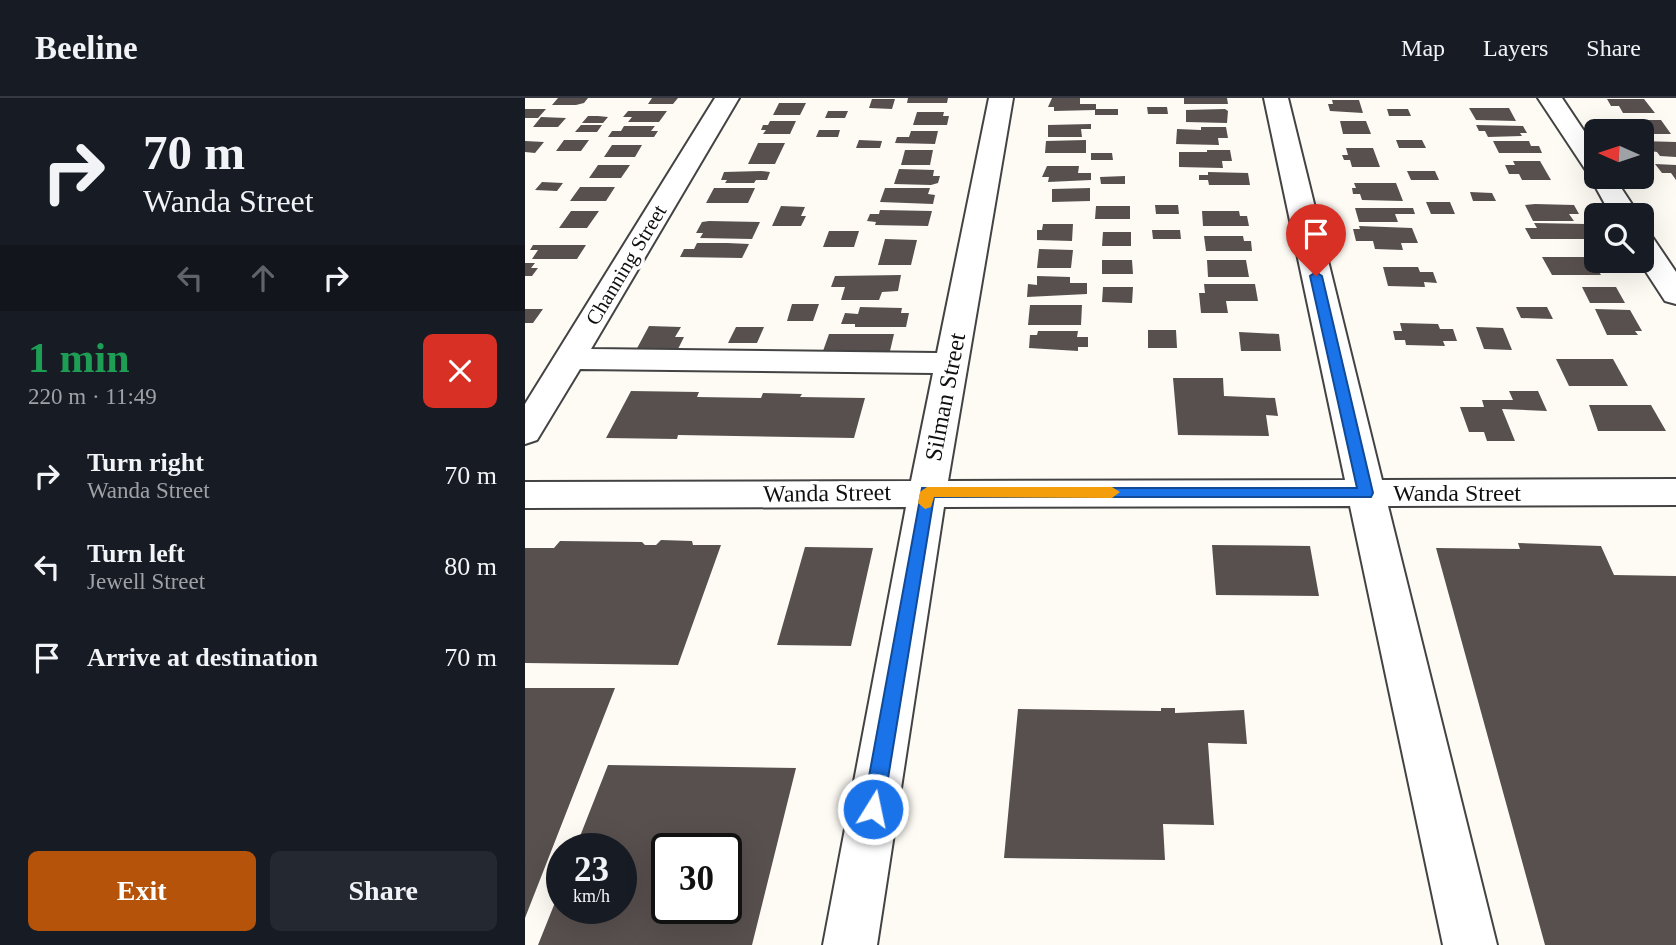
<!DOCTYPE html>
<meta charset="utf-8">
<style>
:root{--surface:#171b24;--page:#242831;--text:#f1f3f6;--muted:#9ea1a6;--line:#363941;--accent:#b45309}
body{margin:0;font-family:Georgia,serif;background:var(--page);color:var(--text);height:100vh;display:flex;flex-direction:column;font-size:26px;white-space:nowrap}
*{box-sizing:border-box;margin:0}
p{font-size:23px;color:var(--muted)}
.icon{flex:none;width:38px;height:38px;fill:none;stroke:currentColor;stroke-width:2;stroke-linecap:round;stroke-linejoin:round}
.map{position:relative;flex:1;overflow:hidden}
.drawer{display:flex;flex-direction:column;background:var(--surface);width:525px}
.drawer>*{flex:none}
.guide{background:#171b24;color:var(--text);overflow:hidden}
.needle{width:46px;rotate:273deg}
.buttons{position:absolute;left:1059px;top:21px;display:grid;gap:14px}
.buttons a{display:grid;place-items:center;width:70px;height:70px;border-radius:10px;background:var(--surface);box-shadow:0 7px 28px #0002;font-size:35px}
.speed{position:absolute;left:21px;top:735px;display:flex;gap:14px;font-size:35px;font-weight:700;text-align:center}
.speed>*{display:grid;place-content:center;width:91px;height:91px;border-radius:50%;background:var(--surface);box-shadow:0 7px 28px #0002;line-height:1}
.speed small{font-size:18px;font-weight:400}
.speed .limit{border:4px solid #111;border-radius:10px;background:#fff;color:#111}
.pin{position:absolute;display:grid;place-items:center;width:60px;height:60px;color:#fff;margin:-72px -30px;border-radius:50% 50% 50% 0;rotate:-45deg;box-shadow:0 0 7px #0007}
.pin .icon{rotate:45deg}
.me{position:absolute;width:77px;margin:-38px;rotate:10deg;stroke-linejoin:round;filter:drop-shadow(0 0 5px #0008)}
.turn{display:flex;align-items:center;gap:24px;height:147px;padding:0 28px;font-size:32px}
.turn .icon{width:91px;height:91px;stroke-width:2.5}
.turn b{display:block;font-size:49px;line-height:60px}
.lanes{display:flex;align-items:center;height:66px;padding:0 28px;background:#0003;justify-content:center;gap:35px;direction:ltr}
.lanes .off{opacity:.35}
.round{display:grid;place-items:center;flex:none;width:74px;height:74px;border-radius:10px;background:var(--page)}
.headline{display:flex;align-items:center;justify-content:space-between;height:119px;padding:0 28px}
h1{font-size:42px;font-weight:600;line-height:52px;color:#1e9e55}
.action{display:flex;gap:14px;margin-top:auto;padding:14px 28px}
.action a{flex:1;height:80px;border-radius:10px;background:var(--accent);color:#fff;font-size:28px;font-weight:600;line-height:80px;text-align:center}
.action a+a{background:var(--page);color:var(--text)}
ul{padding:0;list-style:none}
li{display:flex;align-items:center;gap:21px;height:91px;padding:0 28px}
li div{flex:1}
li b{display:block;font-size:26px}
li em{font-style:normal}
header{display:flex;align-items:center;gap:42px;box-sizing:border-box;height:98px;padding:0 35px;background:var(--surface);border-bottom:2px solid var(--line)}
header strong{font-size:33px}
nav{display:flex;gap:38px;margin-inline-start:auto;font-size:24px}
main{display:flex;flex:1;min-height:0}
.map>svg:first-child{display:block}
.building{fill:#58504e;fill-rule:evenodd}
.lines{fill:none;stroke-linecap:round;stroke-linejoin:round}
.minor-casing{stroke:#434343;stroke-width:4}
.minor{fill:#fff;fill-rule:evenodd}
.route{fill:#1a73e8;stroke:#114b97;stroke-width:2}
.slow{fill:#f59e0b}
.labels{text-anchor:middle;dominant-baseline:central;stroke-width:7;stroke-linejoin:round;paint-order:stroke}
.far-street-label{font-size:21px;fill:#101010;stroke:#fff}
.street-label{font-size:24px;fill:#101010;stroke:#fff}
</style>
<header>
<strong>Beeline</strong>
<nav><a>Map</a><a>Layers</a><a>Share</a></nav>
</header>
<main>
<section class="drawer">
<div class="guide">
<div class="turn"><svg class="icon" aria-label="right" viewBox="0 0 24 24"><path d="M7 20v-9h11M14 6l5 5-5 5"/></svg><div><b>70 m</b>Wanda Street</div></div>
<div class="lanes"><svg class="icon off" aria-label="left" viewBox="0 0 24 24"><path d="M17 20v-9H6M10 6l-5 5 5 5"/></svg><svg class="icon off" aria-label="ahead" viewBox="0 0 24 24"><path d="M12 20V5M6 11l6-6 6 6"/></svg><svg class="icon" aria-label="right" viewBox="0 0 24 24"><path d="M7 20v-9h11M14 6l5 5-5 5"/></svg></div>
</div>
<div class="headline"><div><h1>1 min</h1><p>220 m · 11:49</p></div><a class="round" style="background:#d93025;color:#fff"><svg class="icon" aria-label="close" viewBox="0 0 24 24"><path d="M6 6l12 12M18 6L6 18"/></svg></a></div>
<ul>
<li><svg class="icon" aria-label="right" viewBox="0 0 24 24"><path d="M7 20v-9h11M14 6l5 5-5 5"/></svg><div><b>Turn right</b><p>Wanda Street</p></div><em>70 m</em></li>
<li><svg class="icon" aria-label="left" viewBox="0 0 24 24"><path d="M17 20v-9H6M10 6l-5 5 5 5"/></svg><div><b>Turn left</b><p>Jewell Street</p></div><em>80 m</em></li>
<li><svg class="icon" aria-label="arrive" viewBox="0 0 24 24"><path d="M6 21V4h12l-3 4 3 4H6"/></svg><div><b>Arrive at destination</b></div><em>70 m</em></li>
</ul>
<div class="action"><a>Exit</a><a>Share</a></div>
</section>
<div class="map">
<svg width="1151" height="847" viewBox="0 0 1151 847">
<rect width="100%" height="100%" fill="#fefbf5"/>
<path class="building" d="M33,0h30l-4,5 -8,2h-24z
M127,0h26l-5,6h-25z
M383,0h40l-1,5h-40z
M527,0h28v6h16v5h22v6h-23v-5l-41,1v-4h-6z
M659,0h43l1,6h-44z
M347,1h23l-3,10 -23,-1z
M1082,1h37l11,14h-32l-4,-7h-8z
M807,2h27l4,13 -33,-2 -2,-7h5z
M254,5h27l-6,12h-27z
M622,9h20l1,7h-20z
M944,10h40l7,13 -40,-1z
M0,11h21l-8,9h-13z
M700,11l3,2 -1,12 -41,-1v-12z
M862,11h21l3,7h-22z
M103,13h39l-8,11h-31l4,-5h-9z
M303,13h20l-3,7h-20z
M392,14h27l-1,4h6l-2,9h-34z
M63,18h10l10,1 -5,6h-21z
M16,19l25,1 -8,9h-25z
M1098,22h38l10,14h-28l-5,-7h-10z
M245,23h26l-6,13h-27l3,-4h-5l2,-5h5z
M815,23h26l5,13h-28z
M566,26v5h-10l1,8h-34v-12z
M56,27h21l-5,7h-22z
M951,27l47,1 4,7h-7l2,3 -34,1 -3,-6h-6z
M99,28h31l-4,5h7l-4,6h-46l4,-6h9z
M676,29h25l2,11h-10l1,7 -43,-1 1,-15 24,1z
M294,32h21l-2,7h-22z
M386,33h27l-3,13 -40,-1 2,-6h12z
M39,42h25l-8,11h-25z
M334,42l23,1 -2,7h-24z
M561,42v13h-41l1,-12z
M871,42h26l4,8h-27z
M0,43l19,1 -9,11 -10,-1z
M968,43h36l2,5h8l3,7h-43z
M1116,43l35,1v15l-16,-1 -3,-4 -13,-2z
M233,45h27l-10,21h-27z
M87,47h30l-7,12h-31z
M821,50h27l7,19h-28l-2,-7h-6l-2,-5h6z
M380,52h28l-3,15h-29z
M682,52h23l2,11h-10l1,7 -44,-1v-15h28z
M566,55h21l1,7h-22z
M988,63h27l11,19h-29l-3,-6h-10l-4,-9h10z
M1130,66l21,1v15l-5,-7h-9z
M73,67h32l-9,13h-32z
M522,68h32l-1,7h13v7l-43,2 1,-5h-7z
M374,71l35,1 -1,6h7l-2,7 -7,2 -37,-1z
M882,73h28l4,9h-28z
M199,74l37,-1 9,1 -3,8h-11l-2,3h-29l2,-3h-6z
M683,74l40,1 2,12h-41l-1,-5h-9v-5h9z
M600,78v8h-24l-1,-7z
M17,84l21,1 -6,8 -22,-1z
M829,85h42l7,18 -41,-1 -2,-6h-7l-1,-6h4z
M55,89h35l-9,14h-36z
M189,90h41l-7,15h-42z
M360,90h45l-2,6 7,1 -2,9 -53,-2z
M565,90v13l-38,1v-13z
M945,94l22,1 4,8h-23z
M901,104h24l5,12h-24z
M1010,106l39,1 5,9h-10l5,7h-41l-8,-16z
M630,107h23l1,9h-23z
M256,108l24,1 -4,9h5l-5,10h-29z
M571,108h34v13h-35z
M830,110h58l2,6h-20l3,8h-39z
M355,112l52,1 -4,15 -53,-1 1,-3 -9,-1 3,-7h9z
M46,113h28l-12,17h-28z
M677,113h37l1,5h7l2,10h-46z
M177,124l7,-1 51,1 -8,17 -52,-1 3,-5h-7z
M1009,125l51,1 9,15h-63l-6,-11h12z
M518,126h30l-1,17 -35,-1v-10h5z
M834,128l53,2 6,15h-17l2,7 -28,-1 -2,-8h-17l-3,-12h7z
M627,132h28l1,9h-28z
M304,133h30l-5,16h-31z
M578,134h28v14h-29z
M679,138h39l1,5h7l1,10h-46z
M360,141l32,1 -6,25h-33z
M172,145h30l22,1 -7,14 -62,-1 4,-8h10z
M8,147h53l-9,14h-45l6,-9h-8z
M514,151l34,1 -2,18h-34z
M1017,159h48l11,18h-49z
M577,162h30l1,14h-31z
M682,162h39l3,17h-41z
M0,165h10l-4,5h7l-6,8h-7z
M858,169h35l2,5h13l4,11 -13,-1 1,5 -37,-1z
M376,177l-3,16 -16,1 -3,8h-38l4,-13h-14l4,-11z
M512,178l33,1v6h17v11l-60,3 1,-13 9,1z
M679,186h51l3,17h-32l2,12h-27l-2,-20h6z
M578,189h30l-1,16 -30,-1z
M1057,189h34l9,16h-35z
M267,206h27l-6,17h-26z
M505,207h52l-1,20h-53z
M335,209l42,1 -1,5h8l-3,14h-51v-3h-14l4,-11 13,1z
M991,209h31l6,12 -32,-1z
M0,211h18l-10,14h-8z
M1070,211l35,1 12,21h-7l3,4h-31z
M875,225l38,1 2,5h13l4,12h-14l2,5 -39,-1 -1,-5h-10l-2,-9h9z
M124,228l32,1 -6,10h9l-8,16 -41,-1z
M211,229h28l-7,16h-29z
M951,229l27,1 9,22 -28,-1z
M623,232h28l1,18h-29z
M513,233h40l-1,6h11v10h-10v4l-49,-3 1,-13h7z
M714,234l40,2 2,17h-40z
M304,236h65l-4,17h-67z
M1031,261h57l15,27h-59z
M648,280h50l1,18 51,2 3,18 -12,-1 3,21 -91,-1z
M106,293l68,1 -2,5 64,1 2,-5 39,1 -2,3 65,1 -11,40 -176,-3 -1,4 -71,-1z
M984,293h29l9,20 -45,-2 13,32h-28l-3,-9h-15l-9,-25h24l-2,-7h31z
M1064,307h62l15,26h-68z
M136,442l31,1 1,4h28l-43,120 -153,-2v-115h29l6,-7 82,1 3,3h11z
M993,445l83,3 13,29 62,1v369h-131l-109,-397 84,1z
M687,447l98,1 9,50 -103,-1z
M280,449l68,1 -22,98 -74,-1z
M0,590h90l-90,230z
M636,610h14v5l69,-3 3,34 -39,-1 6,82 -51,-1 2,36 -161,-2 14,-149 143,2z
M83,667l188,3 -44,177h-214l24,-60v23h59v-59h-46zM142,751h59v59h-59z"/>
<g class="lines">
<defs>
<path id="minor" d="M190,0h24l-148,251 346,4 52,-255h24l-65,383 397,-1 -81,-382h24l94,382 294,-1v26l-288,1 109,439h-54l-93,-439 -406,1 -67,438h-54l83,-438 -381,1v-26l386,-1 22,-108 -353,-4 -43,71 -12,4v-40z
M1013,0h24l34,51v28h18l25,38h-28l-22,-40z
M1116,135l10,2 25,37v32l-11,-3 -26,-40h2z"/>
</defs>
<use href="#minor" class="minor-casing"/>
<use href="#minor" class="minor"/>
</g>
<path class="route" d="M791,174l6,4 51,217 -2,4h-437l-51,312 -3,7 -7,3 -7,-3 -3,-7 59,-321h435l-47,-212z"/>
<path class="slow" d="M402,389h185l8,5 -8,6 -178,-1 -3,10 -6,2 -7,-6 2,-11z"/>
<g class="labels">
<g class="far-street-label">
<text transform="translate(101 167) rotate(-59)">Channing Street</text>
</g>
<g class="street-label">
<text transform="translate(420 299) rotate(-79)">Silman Street</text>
<text transform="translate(302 395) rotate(-1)">Wanda Street</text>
<text x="932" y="395">Wanda Street</text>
</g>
</g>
</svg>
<div class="buttons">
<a><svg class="needle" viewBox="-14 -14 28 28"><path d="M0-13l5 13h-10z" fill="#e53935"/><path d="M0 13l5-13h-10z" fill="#9ea1a6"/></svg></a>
<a><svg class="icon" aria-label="search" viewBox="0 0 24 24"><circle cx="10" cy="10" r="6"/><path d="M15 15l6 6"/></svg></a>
</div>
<div class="speed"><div>23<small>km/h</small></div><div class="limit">30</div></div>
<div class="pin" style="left:791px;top:178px;background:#d93025"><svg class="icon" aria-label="arrive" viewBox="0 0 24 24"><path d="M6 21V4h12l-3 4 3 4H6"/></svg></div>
<svg class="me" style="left:348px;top:711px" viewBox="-20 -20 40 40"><circle r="17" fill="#1a73e8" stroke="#fff" stroke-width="3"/><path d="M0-11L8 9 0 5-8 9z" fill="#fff"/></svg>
</div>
</main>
